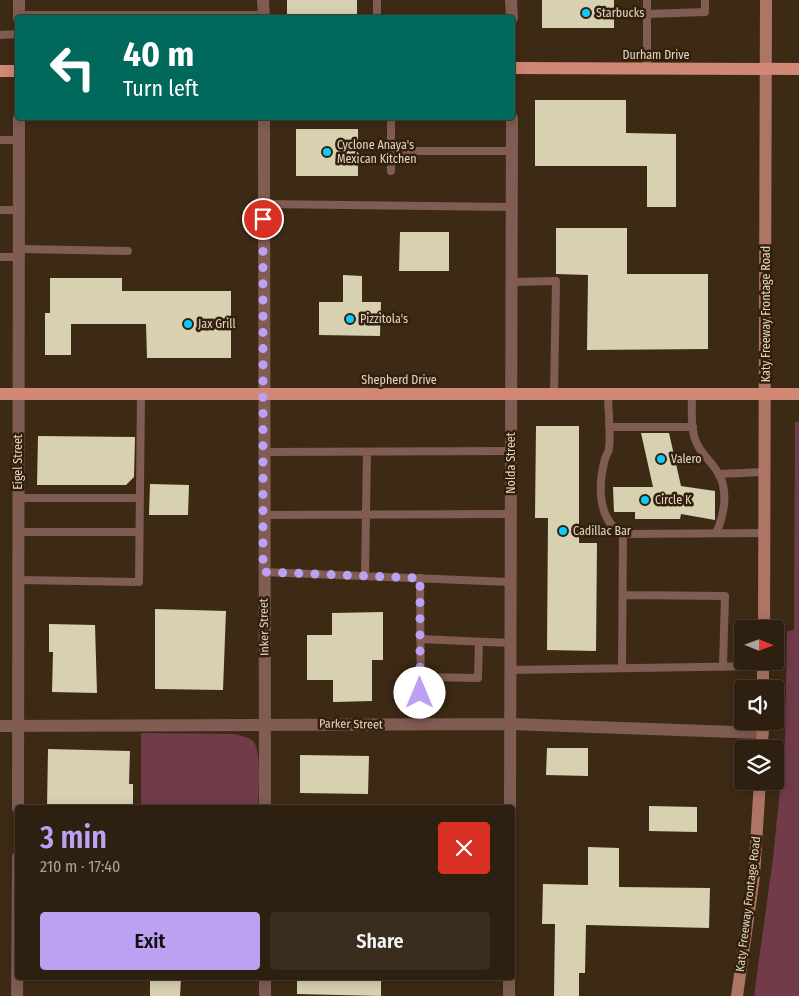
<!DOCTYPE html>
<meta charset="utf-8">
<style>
:root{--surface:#2e2010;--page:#3a2d1e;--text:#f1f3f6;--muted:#a7a39f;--line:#493e30;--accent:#bca0f2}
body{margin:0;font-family:"Fira Sans Condensed",sans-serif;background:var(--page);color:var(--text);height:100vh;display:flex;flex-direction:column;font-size:19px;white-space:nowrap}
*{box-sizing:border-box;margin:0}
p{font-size:16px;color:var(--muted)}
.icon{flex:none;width:28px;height:28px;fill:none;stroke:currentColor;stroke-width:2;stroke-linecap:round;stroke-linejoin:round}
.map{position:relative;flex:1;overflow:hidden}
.side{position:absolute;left:15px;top:805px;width:500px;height:175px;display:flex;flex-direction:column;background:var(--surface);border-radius:5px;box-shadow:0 2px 12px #0003,0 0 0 1px var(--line)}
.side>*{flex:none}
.top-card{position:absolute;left:15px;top:15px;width:500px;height:105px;border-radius:5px;box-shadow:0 2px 12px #0003,0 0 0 1px var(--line);background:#00695c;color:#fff;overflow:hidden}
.needle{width:32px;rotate:91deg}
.buttons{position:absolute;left:734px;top:620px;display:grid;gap:10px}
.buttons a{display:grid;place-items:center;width:50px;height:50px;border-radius:5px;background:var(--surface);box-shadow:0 2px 12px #0003,0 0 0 1px var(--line);font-size:25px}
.pin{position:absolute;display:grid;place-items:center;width:42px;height:42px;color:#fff;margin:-21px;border:2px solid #fff;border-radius:50%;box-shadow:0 1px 5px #0007}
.me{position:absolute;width:55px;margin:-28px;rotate:0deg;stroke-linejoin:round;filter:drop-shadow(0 0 4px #0008)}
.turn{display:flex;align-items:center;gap:18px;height:105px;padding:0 25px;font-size:22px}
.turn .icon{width:65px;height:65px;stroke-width:2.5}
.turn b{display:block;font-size:35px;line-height:42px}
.round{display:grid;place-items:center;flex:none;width:52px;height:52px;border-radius:5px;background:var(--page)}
.head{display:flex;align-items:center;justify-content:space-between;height:85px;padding:0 25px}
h1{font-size:30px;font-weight:600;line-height:38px;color:var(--accent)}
.button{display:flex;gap:10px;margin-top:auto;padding:10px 25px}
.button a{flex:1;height:58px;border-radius:5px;background:var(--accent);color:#111;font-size:20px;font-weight:600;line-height:58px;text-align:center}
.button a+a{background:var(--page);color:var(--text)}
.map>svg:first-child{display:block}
.green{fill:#713b49}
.building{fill:#d8d1b1}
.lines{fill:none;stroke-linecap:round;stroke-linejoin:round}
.lane{stroke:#805c53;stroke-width:8}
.street{stroke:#805c53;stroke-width:12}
.secondary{stroke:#ae7566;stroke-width:12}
.primary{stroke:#d18875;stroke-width:12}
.route{stroke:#bca0f2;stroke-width:9;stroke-dasharray:0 16.2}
.poi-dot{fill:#0ccafa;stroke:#33200b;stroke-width:2}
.labels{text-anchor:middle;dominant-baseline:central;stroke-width:5;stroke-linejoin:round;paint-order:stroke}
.poi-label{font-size:12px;fill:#e1d4c8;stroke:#33200b;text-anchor:start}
.street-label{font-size:12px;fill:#e1d4c8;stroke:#33200b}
</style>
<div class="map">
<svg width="799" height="996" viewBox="0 0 799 996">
<rect width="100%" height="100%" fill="#3d2a15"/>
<path class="green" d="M795,422h4v574h-45l19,-138 12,-117 2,-110 7,-1z
M141,733l94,1c6,2 14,3 18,7 9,9 5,53 5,66h-117z"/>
<path class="building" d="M287,0h70v18h-70z
M542,0h72v28h-72z
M535,100h91v33l50,1v73h-29v-41h-112z
M296,129h62v47h-62z
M556,228h71v46h81v75l-121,1 1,-75 -32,-1z
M400,232h49v39h-50z
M343,275l19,1v26h19l-1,34 -61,-1v-33h24z
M50,278h72v13h109v67h-84l-1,-34h-75v31h-26v-42h5z
M536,426h43v117h18l-1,108 -49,-1 1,-132h-13z
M641,433h28l12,53 34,5v29l-34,-6 -1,5h-45v-7h-21l-1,-25h40z
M38,436l97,1 -1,40 -8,8h-89z
M150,484l39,1 -1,30h-39z
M155,609l71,2 -3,79 -68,-1z
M383,612v48h-11v41l-39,1v-22h-26v-45h25v-22z
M49,624l46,1 2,68 -45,-1 1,-40h-4z
M547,748h41v28l-42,-1z
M48,749l82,2 -1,33h4v24h-86z
M300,755l69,1 -1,38 -68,-1z
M649,806l48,1v25l-48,-1z
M588,847l31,1v39l91,1 -1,40 -123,-3 -1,48h-6v23h-25l1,-72h-13l1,-40 45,1z
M150,978h31l-1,18h-30z
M297,978h84v18l-84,-2z"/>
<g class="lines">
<path class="lane" d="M647,14l58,-2v-12
M19,15h245
M377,18v-18
M0,35l18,-1
M647,69v-69
M391,118v53
M0,140h19
M391,151h121
M263,204l249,3
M0,210h19
M19,249l109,2
M0,257h18
M512,282l44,-1 -2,113
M608,394c0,17 3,37 1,54 0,4 -3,7 -4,11 -7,26 -8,61 18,75l141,-1
M692,394c0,16 -2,35 5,50 5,11 16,19 21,29 11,17 6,43 -2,60
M609,427h84
M263,452l248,-1
M719,474l46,-2
M18,498h121
M263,515l248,-1
M18,532h121
M263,572l247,10
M365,575l2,-123
M420,578l1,146
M18,580l121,2 2,-188
M623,595l102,1 -2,70
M420,639l90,4
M622,668l1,-134
M510,670l253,-4
M420,677l58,1 1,-36"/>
<path class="street" d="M263,0l1,18
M511,0l1,18
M19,18v-18
M264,118l1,690
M0,726l510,-2 253,9
M18,808l1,-690
M510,808l2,-690
M265,978v18
M17,996l1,-139
M509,996v-18"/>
<path class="secondary" d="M764,629l2,-629
M763,689v-28
M762,749l1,-28
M737,996l17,-120 6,-95"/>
<path class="primary" d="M512,68l287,1
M0,71h18
M0,394h799"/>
</g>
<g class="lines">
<path class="route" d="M263,219v353l157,6v115"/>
</g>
<g class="poi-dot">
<circle cx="586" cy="13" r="5"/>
<circle cx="327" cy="152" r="5"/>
<circle cx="350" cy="319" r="5"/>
<circle cx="188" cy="324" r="5"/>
<circle cx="661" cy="459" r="5"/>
<circle cx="645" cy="500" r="5"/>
<circle cx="563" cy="531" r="5"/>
</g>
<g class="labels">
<g class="poi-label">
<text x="596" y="13">Starbucks</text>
<text x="337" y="145">Cyclone Anaya's<tspan x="337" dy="14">Mexican Kitchen</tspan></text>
<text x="360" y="319">Pizzitola's</text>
<text x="198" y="324">Jax Grill</text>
<text x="671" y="459">Valero</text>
<text x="655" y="500">Circle K</text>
<text x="573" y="531">Cadillac Bar</text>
</g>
<g class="street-label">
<text x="656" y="55">Durham Drive</text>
<text transform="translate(766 314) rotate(-90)">Katy Freeway Frontage Road</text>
<text x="399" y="380">Shepherd Drive</text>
<text transform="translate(18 462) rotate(-90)">Eigel Street</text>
<text transform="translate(511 463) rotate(-90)">Nolda Street</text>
<text transform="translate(264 627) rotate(-91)">Inker Street</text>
<text transform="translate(351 724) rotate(1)">Parker Street</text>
<text transform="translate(748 904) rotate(-83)">Katy Freeway Frontage Road</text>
</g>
</g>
</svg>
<div class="buttons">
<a><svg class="needle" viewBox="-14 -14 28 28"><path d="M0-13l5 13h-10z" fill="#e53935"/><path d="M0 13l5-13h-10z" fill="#a7a39f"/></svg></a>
<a><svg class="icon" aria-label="sound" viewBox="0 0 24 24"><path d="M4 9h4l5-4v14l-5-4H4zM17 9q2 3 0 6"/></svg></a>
<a><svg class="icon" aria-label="layers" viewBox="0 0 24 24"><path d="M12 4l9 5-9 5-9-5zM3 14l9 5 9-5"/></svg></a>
</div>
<div class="pin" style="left:263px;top:219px;background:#d93025"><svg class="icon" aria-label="arrive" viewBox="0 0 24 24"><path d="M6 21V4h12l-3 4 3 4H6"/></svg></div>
<svg class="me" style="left:420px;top:693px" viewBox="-20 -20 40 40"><circle r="19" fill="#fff"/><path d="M0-13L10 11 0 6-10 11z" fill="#bca0f2"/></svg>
<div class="top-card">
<div class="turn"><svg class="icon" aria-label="left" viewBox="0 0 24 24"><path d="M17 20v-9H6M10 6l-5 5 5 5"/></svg><div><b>40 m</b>Turn left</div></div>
</div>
<section class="side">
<div class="head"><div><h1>3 min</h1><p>210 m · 17:40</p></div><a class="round" style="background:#d93025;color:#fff"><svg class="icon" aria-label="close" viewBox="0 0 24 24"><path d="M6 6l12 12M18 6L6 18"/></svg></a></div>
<div class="button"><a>Exit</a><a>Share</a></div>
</section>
</div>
